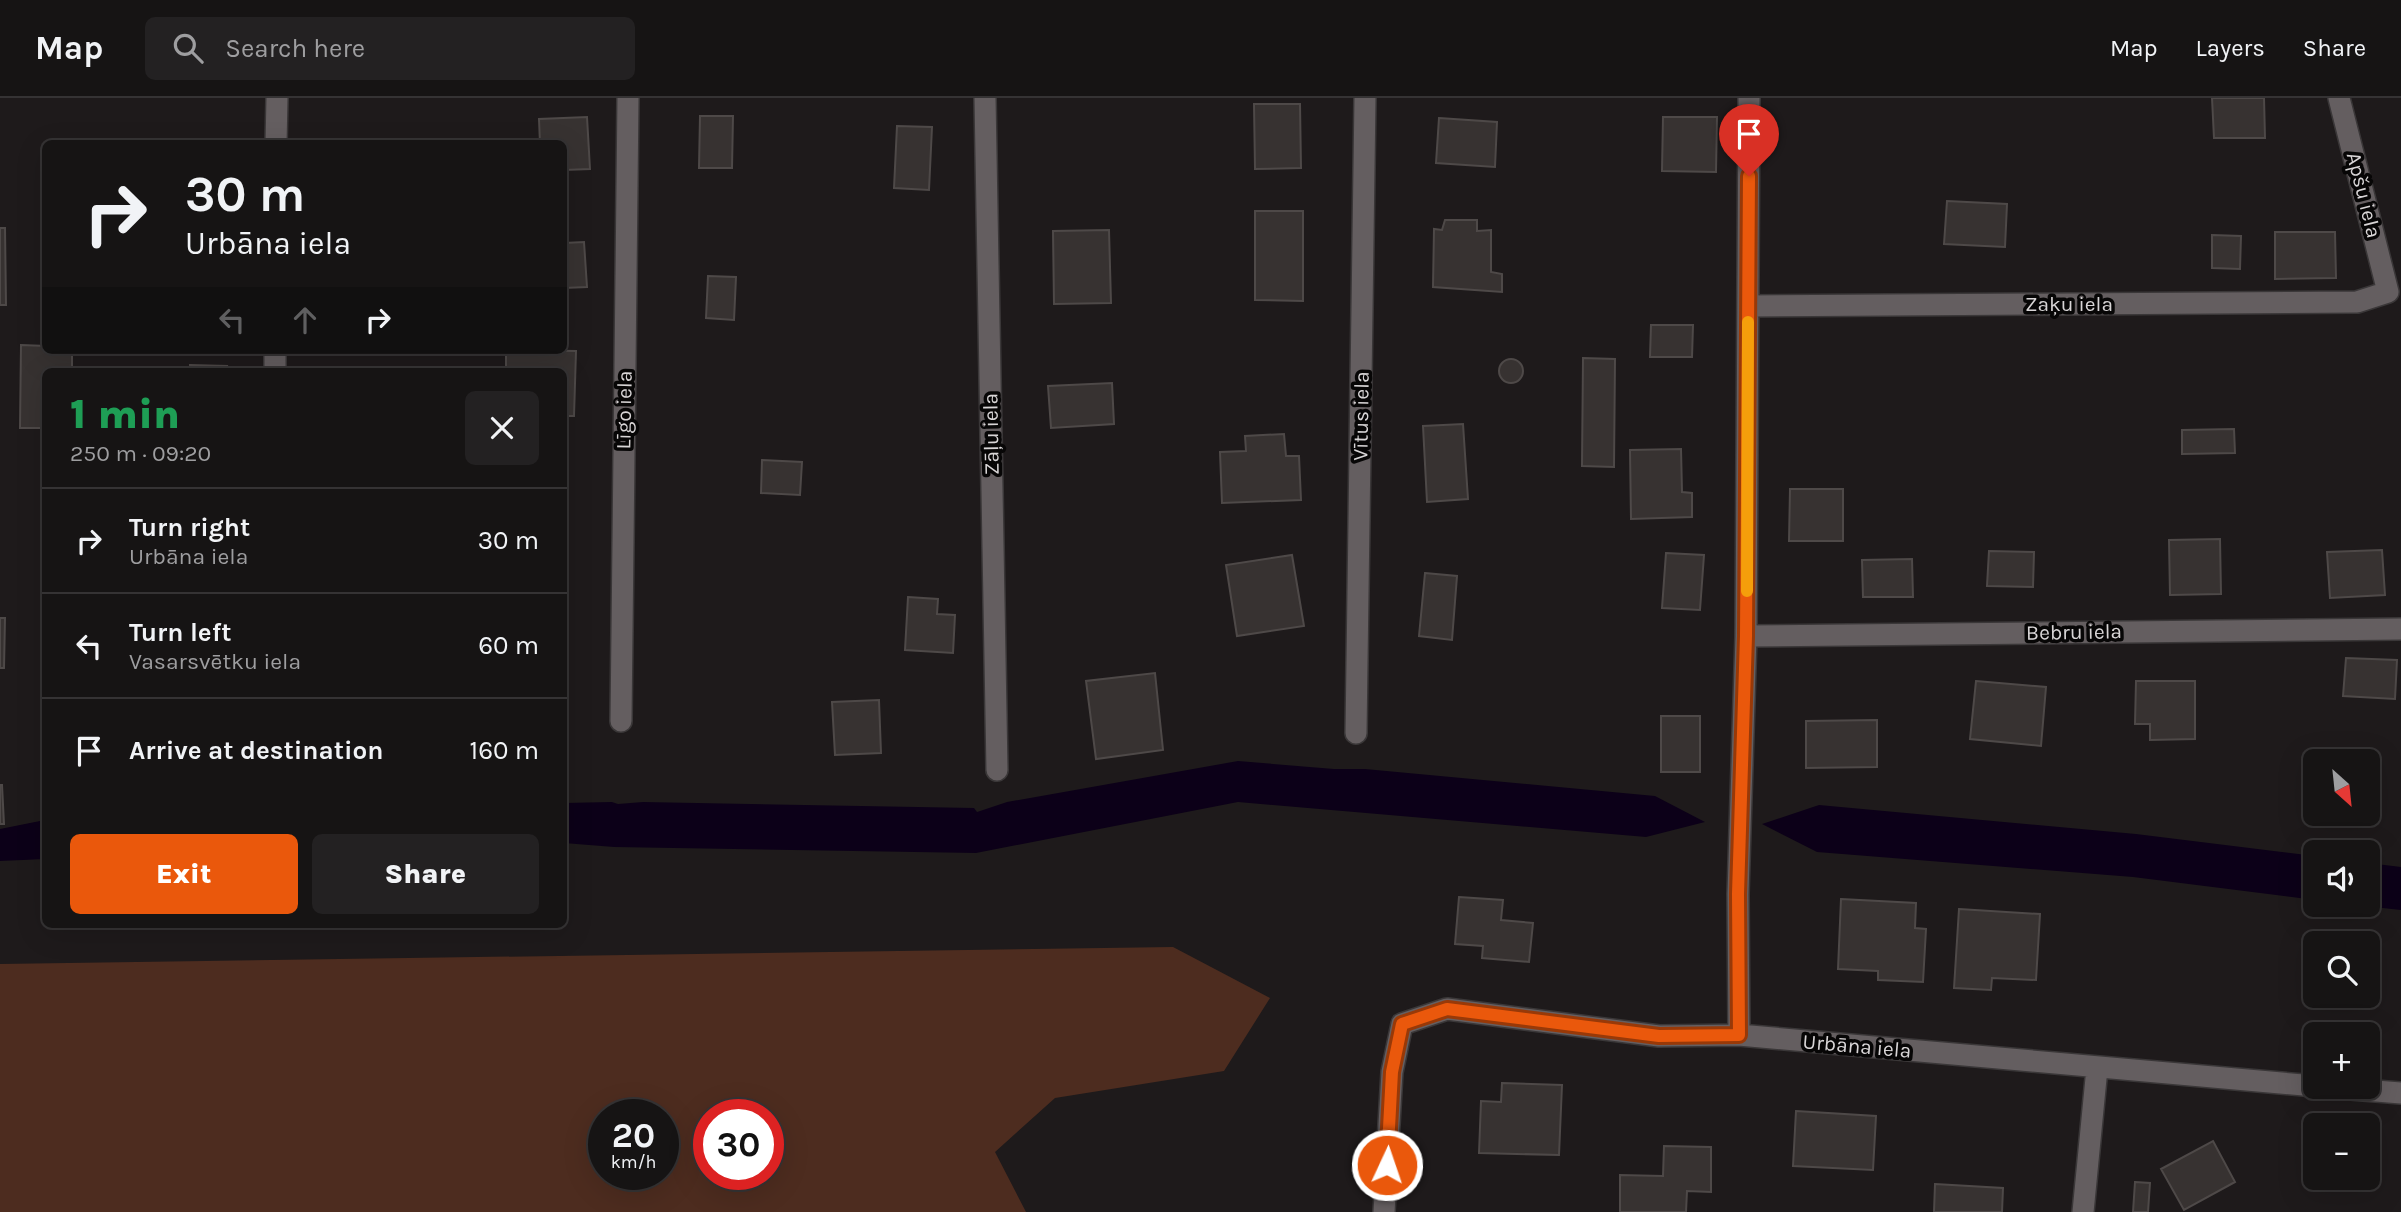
<!DOCTYPE html>
<meta charset="utf-8">
<style>
:root{--surface:#161414;--page:#232122;--text:#f1f3f6;--muted:#9e9ea0;--line:#353334;--accent:#ea580c}
body{margin:0;font-family:Karla,sans-serif;background:var(--page);color:var(--text);height:100vh;display:flex;flex-direction:column;font-size:26px;white-space:nowrap}
*{box-sizing:border-box;margin:0}
p{font-size:23px;color:var(--muted)}
.icon{flex:none;width:38px;height:38px;fill:none;stroke:currentColor;stroke-width:2;stroke-linecap:round;stroke-linejoin:round}
.map{position:relative;flex:1;overflow:hidden}
.details{position:absolute;left:42px;top:270px;width:525px;height:560px;display:flex;flex-direction:column;background:var(--surface);border-radius:10px;box-shadow:0 7px 28px #0002,0 0 0 2px var(--line)}
.details>*{flex:none}
.guide{position:absolute;left:42px;top:42px;width:525px;height:214px;border-radius:10px;box-shadow:0 7px 28px #0002,0 0 0 2px var(--line);background:#161414;color:var(--text);overflow:hidden}
.needle{width:46px;rotate:153deg}
.fabs{position:absolute;left:2303px;top:651px;display:grid;gap:14px}
.fabs a{display:grid;place-items:center;width:77px;height:77px;border-radius:10px;background:var(--surface);box-shadow:0 7px 28px #0002,0 0 0 2px var(--line);font-size:35px}
.speed{position:absolute;left:588px;top:1001px;display:flex;gap:14px;font-size:35px;font-weight:700;text-align:center}
.speed>*{display:grid;place-content:center;width:91px;height:91px;border-radius:50%;background:var(--surface);box-shadow:0 7px 28px #0002,0 0 0 2px var(--line);line-height:1}
.speed small{font-size:18px;font-weight:400}
.speed .limit{border:10px solid #d22;background:#fff;color:#111}
.pin{position:absolute;display:grid;place-items:center;width:60px;height:60px;color:#fff;margin:-72px -30px;border-radius:50% 50% 50% 0;rotate:-45deg;box-shadow:0 0 7px #0007}
.pin .icon{rotate:45deg}
.me{position:absolute;width:77px;margin:-38px;rotate:3deg;stroke-linejoin:round;filter:drop-shadow(0 0 5px #0008)}
.turn{display:flex;align-items:center;gap:24px;height:147px;padding:0 28px;font-size:32px}
.turn .icon{width:91px;height:91px;stroke-width:2.5}
.turn b{display:block;font-size:49px;line-height:60px}
.lanes{display:flex;align-items:center;height:66px;padding:0 28px;background:#0003;justify-content:center;gap:35px;direction:ltr}
.lanes .off{opacity:.35}
.round{display:grid;place-items:center;flex:none;width:74px;height:74px;border-radius:10px;background:var(--page)}
.head{display:flex;align-items:center;justify-content:space-between;height:119px;padding:0 28px}
h1{font-size:42px;font-weight:800;line-height:52px;color:#1e9e55}
.cta{display:flex;gap:14px;margin-top:auto;padding:14px 28px}
.cta a{flex:1;height:80px;border-radius:10px;background:var(--accent);color:#fff;font-size:28px;font-weight:800;line-height:80px;text-align:center}
.cta a+a{background:var(--page);color:var(--text)}
ul{padding:0;list-style:none}
li{display:flex;align-items:center;gap:21px;height:105px;padding:0 28px;border-top:2px solid var(--line)}
li div{flex:1}
li b{display:block;font-size:26px}
li em{font-style:normal}
header{display:flex;align-items:center;gap:42px;box-sizing:border-box;height:98px;padding:0 35px;background:var(--surface);border-bottom:2px solid var(--line)}
header strong{font-size:33px}
nav{display:flex;gap:38px;margin-inline-start:auto;font-size:24px}
.search{width:490px;height:63px;background:var(--page);display:flex;align-items:center;gap:18px;box-sizing:border-box;padding:0 24px;border-radius:10px;color:var(--muted);font-size:26px}
.map>svg:first-child{display:block}
.green{fill:#4d2c1f;fill-rule:evenodd}
.water{fill:#0c0018}
.building{fill:#373231;stroke:#4e4948;stroke-width:2}
.lines{fill:none;stroke-linecap:round;stroke-linejoin:round}
.minor-casing{stroke:#3a3738;stroke-width:24}
.minor{stroke:#645e60;stroke-width:21}
.route-casing{stroke:#983908;stroke-width:18}
.route{stroke:#ea580c;stroke-width:12}
.slow{stroke:#f59e0b;stroke-width:12}
.labels{text-anchor:middle;dominant-baseline:central;stroke-width:7;stroke-linejoin:round;paint-order:stroke}
.street-label{font-size:21px;fill:#d8d5d6;stroke:#070606}
</style>
<header>
<strong>Map</strong>
<div class="search"><svg class="icon" aria-label="search" viewBox="0 0 24 24"><circle cx="10" cy="10" r="6"/><path d="M15 15l6 6"/></svg>Search here</div>
<nav><a>Map</a><a>Layers</a><a>Share</a></nav>
</header>
<div class="map">
<svg width="2401" height="1114" viewBox="0 0 2401 1114">
<rect width="100%" height="100%" fill="#1e1a1b"/>
<path class="green" d="M1173,849l97,51 -46,73 -169,27 -60,54 31,60h-1026v-248zM604,1017h59v59h-59zM709,1017h59v59h-59z"/>
<path class="water" d="M1238,663l96,8h31l290,27 50,26 -59,15 -408,-35 -262,51 -362,-6 -50,-4v-40l48,-1 6,2 25,-2 331,6 3,4 30,-10z
M1819,707l317,29 179,22v44l-182,-23 -316,-25 -55,-28z
M45,722v39l-45,2v-32z
M2368,765l33,4v43l-46,-5h13z"/>
<path class="building" d="M2212,0h52l1,40h-51z
M1254,6h46l1,64 -46,1z
M700,18h33l-1,52h-33z
M587,19l3,52 -26,1v-26h-24l-1,-25z
M1663,19h54l-1,55 -54,-1z
M1439,20l58,4 -2,45 -59,-4z
M897,28l35,1 -3,63 -35,-2z
M1947,103l60,3 -2,43 -61,-3z
M1255,113h48v90l-48,-1z
M1445,122h32v11l14,-1v42l11,2v18l-69,-5 1,-58 8,1z
M0,130h5l1,77h-6z
M1109,132l2,73 -57,1 -1,-73z
M2275,134h60l1,46 -61,1z
M2212,137l29,1 -1,33 -28,-1z
M584,144l3,45 -23,1v-45z
M708,178l28,1 -2,43 -28,-2z
M1651,227h42l-1,32h-42z
M21,247l25,1v4h26v21h-26v57h-26z
M506,252l70,1 -2,65h-10v-45h-58z
M1583,260l32,1 -1,108 -32,-1z
M1499 273a12 12 0 1 1 24 0a12 12 0 1 1-24 0Z
M190,267l37,1 -1,5h-36z
M1112,285l2,41 -63,4 -3,-42z
M1463,326l5,75 -41,3 -4,-76z
M2234,331l1,24 -53,1v-24z
M1284,336l2,22h13l2,44 -79,3 -2,-51 26,-1 -1,-15z
M1681,351l1,43 10,1v24l-61,2 -1,-69z
M762,362l40,2 -2,33 -39,-2z
M1790,391h53v52h-54z
M564,433h2l-1,72h-1z
M2220,441l1,55 -51,1 -1,-55z
M2382,452l3,45 -55,3 -3,-46z
M1989,453l45,1 -1,35 -46,-1z
M1666,455l38,2 -4,55 -38,-2z
M1292,457l12,71 -67,10 -11,-71z
M1912,461l1,38h-50l-1,-37z
M1425,475l32,3 -5,64 -33,-4z
M908,499l30,2 -1,15 18,1 -2,38 -48,-3z
M0,520h5l-1,50h-4z
M2346,560l51,2 -2,39 -52,-3z
M1155,575l8,77 -67,9 -10,-78z
M1976,583l70,6 -5,59 -71,-7z
M2136,583h59v58l-45,1v-16h-15z
M879,602l2,53 -46,2 -3,-53z
M1661,618h39v56h-39z
M1877,622v47l-71,1v-47z
M0,687h2l2,39h-4z
M1459,799l44,3 -2,20 32,3 -4,39 -47,-4 1,-12 -28,-2z
M1841,801l75,4 -1,25 11,1 -3,53 -45,-2v-9l-40,-2z
M1959,811l81,5 -4,66 -44,-2 -1,12 -37,-2z
M1502,985l60,2 -3,70 -80,-2 2,-52 20,1z
M1796,1013l80,5 -3,54 -80,-4z
M2213,1043l22,41 -51,28 -23,-41z
M1664,1048l47,1v45l-24,-1 -1,21h-66v-37l43,1z
M2135,1084l15,1 -2,29h-15z
M1935,1086l68,4 -1,24h-68z"/>
<g class="lines">
<defs>
<path id="minor" d="M985,0l12,672
M276,46l1,-46
M1748,208l609,-4 31,-10 -49,-194
M275,273v-21
M1746,538l655,-7
M621,623l7,-623
M1356,635l9,-635
M1739,937l-1,-141 8,-258 3,-538
M2326,989l75,6
M1384,1114l8,-140 10,-48 45,-15 212,27 80,-1 576,51
M2083,1114l14,-144"/>
</defs>
<use href="#minor" class="minor-casing"/>
<use href="#minor" class="minor"/>
</g>
<g class="lines">
<defs>
<path id="route" d="M1387,1067l5,-93 10,-48 45,-15 212,27 80,-1 -1,-141 8,-258 3,-460"/>
</defs>
<use href="#route" class="route-casing"/>
<use href="#route" class="route"/>
<path class="slow" d="M1747,493l1,-269"/>
</g>
<g class="labels">
<g class="street-label">
<text transform="translate(2364 97) rotate(76)">Apšu iela</text>
<text x="2069" y="206">Zaķu iela</text>
<text transform="translate(624 312) rotate(-89)">Līgo iela</text>
<text transform="translate(1361 318) rotate(-89)">Vītus iela</text>
<text transform="translate(991 336) rotate(-91)">Zāļu iela</text>
<text transform="translate(2074 534) rotate(-1)">Bebru iela</text>
<text transform="translate(1857 948) rotate(5)">Urbāna iela</text>
</g>
</g>
</svg>
<div class="fabs">
<a><svg class="needle" viewBox="-14 -14 28 28"><path d="M0-13l5 13h-10z" fill="#e53935"/><path d="M0 13l5-13h-10z" fill="#9e9ea0"/></svg></a>
<a><svg class="icon" aria-label="sound" viewBox="0 0 24 24"><path d="M4 9h4l5-4v14l-5-4H4zM17 9q2 3 0 6"/></svg></a>
<a><svg class="icon" aria-label="search" viewBox="0 0 24 24"><circle cx="10" cy="10" r="6"/><path d="M15 15l6 6"/></svg></a>
<a>+</a>
<a>−</a>
</div>
<div class="speed"><div>20<small>km/h</small></div><div class="limit">30</div></div>
<div class="pin" style="left:1749px;top:78px;background:#d93025"><svg class="icon" aria-label="arrive" viewBox="0 0 24 24"><path d="M6 21V4h12l-3 4 3 4H6"/></svg></div>
<svg class="me" style="left:1387px;top:1067px" viewBox="-20 -20 40 40"><circle r="17" fill="#ea580c" stroke="#fff" stroke-width="3"/><path d="M0-11L8 9 0 5-8 9z" fill="#fff"/></svg>
<div class="guide">
<div class="turn"><svg class="icon" aria-label="right" viewBox="0 0 24 24"><path d="M7 20v-9h11M14 6l5 5-5 5"/></svg><div><b>30 m</b>Urbāna iela</div></div>
<div class="lanes"><svg class="icon off" aria-label="left" viewBox="0 0 24 24"><path d="M17 20v-9H6M10 6l-5 5 5 5"/></svg><svg class="icon off" aria-label="ahead" viewBox="0 0 24 24"><path d="M12 20V5M6 11l6-6 6 6"/></svg><svg class="icon" aria-label="right" viewBox="0 0 24 24"><path d="M7 20v-9h11M14 6l5 5-5 5"/></svg></div>
</div>
<section class="details">
<div class="head"><div><h1>1 min</h1><p>250 m · 09:20</p></div><a class="round"><svg class="icon" aria-label="close" viewBox="0 0 24 24"><path d="M6 6l12 12M18 6L6 18"/></svg></a></div>
<ul>
<li><svg class="icon" aria-label="right" viewBox="0 0 24 24"><path d="M7 20v-9h11M14 6l5 5-5 5"/></svg><div><b>Turn right</b><p>Urbāna iela</p></div><em>30 m</em></li>
<li><svg class="icon" aria-label="left" viewBox="0 0 24 24"><path d="M17 20v-9H6M10 6l-5 5 5 5"/></svg><div><b>Turn left</b><p>Vasarsvētku iela</p></div><em>60 m</em></li>
<li><svg class="icon" aria-label="arrive" viewBox="0 0 24 24"><path d="M6 21V4h12l-3 4 3 4H6"/></svg><div><b>Arrive at destination</b></div><em>160 m</em></li>
</ul>
<div class="cta"><a>Exit</a><a>Share</a></div>
</section>
</div>
